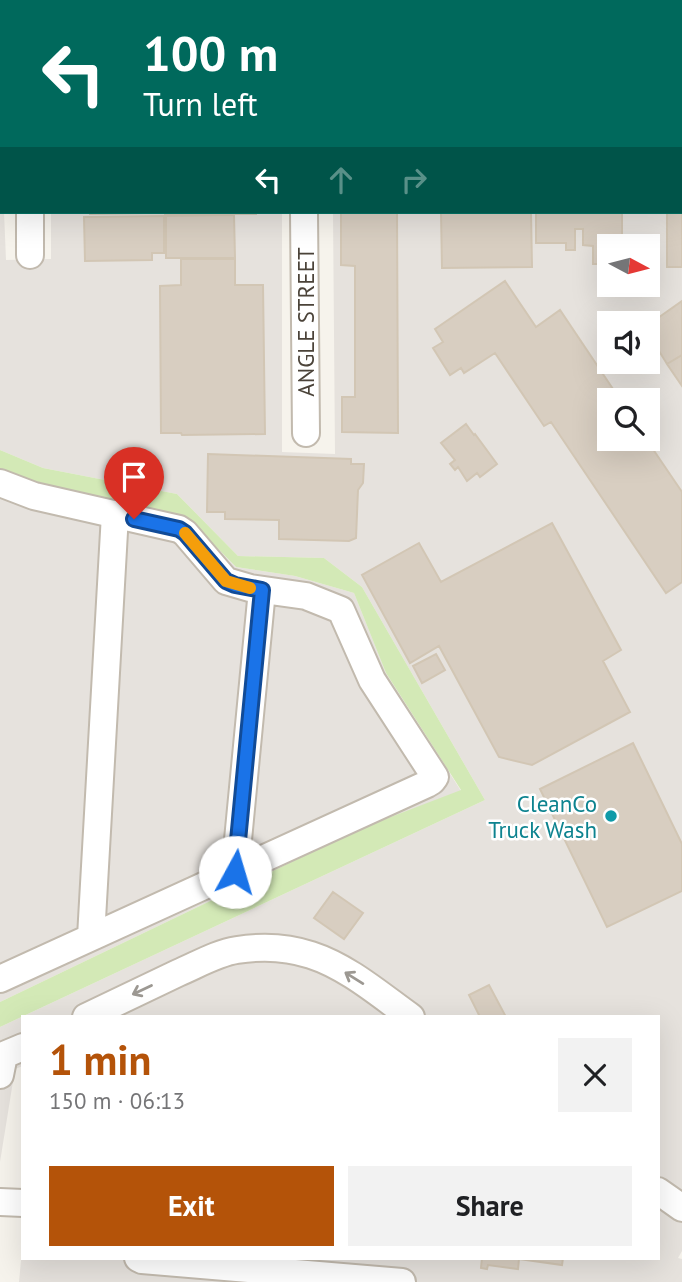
<!DOCTYPE html>
<meta charset="utf-8">
<style>
:root{--surface:#fff;--page:#f2f2f2;--text:#202124;--muted:#757577;--accent:#b45309}
body{margin:0;font-family:"PT Sans",sans-serif;background:var(--page);color:var(--text);height:100vh;display:flex;flex-direction:column;font-size:26px;white-space:nowrap}
*{box-sizing:border-box;margin:0}
p{font-size:23px;color:var(--muted)}
.icon{flex:none;width:38px;height:38px;fill:none;stroke:currentColor;stroke-width:2;stroke-linecap:round;stroke-linejoin:round}
.map{position:relative;flex:1;overflow:hidden}
.sheet{position:absolute;left:21px;top:1015px;width:639px;height:245px;display:flex;flex-direction:column;background:var(--surface);border-radius:0px;box-shadow:0 7px 28px #0002}
.sheet>*{flex:none}
.guide{position:absolute;left:0px;top:0px;width:682px;height:214px;box-shadow:0 7px 28px #0002;background:#00695c;color:#fff;overflow:hidden}
.needle{width:46px;rotate:97deg}
.fabs{position:absolute;left:597px;top:234px;display:grid;gap:14px}
.fabs a{display:grid;place-items:center;width:63px;height:63px;border-radius:0px;background:var(--surface);box-shadow:0 7px 28px #0002;font-size:35px}
.pin{position:absolute;display:grid;place-items:center;width:60px;height:60px;color:#fff;margin:-72px -30px;border-radius:50% 50% 50% 0;rotate:-45deg;box-shadow:0 0 7px #0007}
.pin .icon{rotate:45deg}
.me{position:absolute;width:77px;margin:-38px;rotate:6deg;stroke-linejoin:round;filter:drop-shadow(0 0 5px #0008)}
.turn{display:flex;align-items:center;gap:24px;height:147px;padding:0 28px;font-size:32px}
.turn .icon{width:91px;height:91px;stroke-width:2.5}
.turn b{display:block;font-size:49px;line-height:60px}
.lanes{display:flex;align-items:center;height:66px;padding:0 28px;background:#0003;justify-content:center;gap:35px;direction:ltr}
.lanes .off{opacity:.35}
.round{display:grid;place-items:center;flex:none;width:74px;height:74px;border-radius:0px;background:var(--page)}
.summary{display:flex;align-items:center;justify-content:space-between;height:119px;padding:0 28px}
h1{font-size:42px;font-weight:600;line-height:52px;color:var(--accent)}
.action{display:flex;gap:14px;margin-top:auto;padding:14px 28px}
.action a{flex:1;height:80px;border-radius:0px;background:var(--accent);color:#fff;font-size:28px;font-weight:600;line-height:80px;text-align:center}
.action a+a{background:var(--page);color:var(--text)}
.map>svg:first-child{display:block}
.industrial{fill:#e6e2dd;fill-rule:evenodd}
.green{fill:#d3e9b6}
.building{fill:#d8cec1;stroke:#d2c6b4;stroke-width:2}
.lines{fill:none;stroke-linecap:round;stroke-linejoin:round}
.minor-casing{stroke:#c2baae;stroke-width:30}
.minor{stroke:#fff;stroke-width:26}
.oneway{stroke:#9c9892}
.route-casing{stroke:#114b97;stroke-width:18}
.route{stroke:#1a73e8;stroke-width:12}
.slow{stroke:#f59e0b;stroke-width:12}
.culture-dot{fill:#0f9aa8;stroke:#fff;stroke-width:2.5}
.labels{text-anchor:middle;dominant-baseline:central;stroke-width:5;stroke-linejoin:round;paint-order:stroke}
.street-label{font-size:23px;fill:#4b4339;stroke:#fff}
.culture-label{font-size:23px;fill:#0d838f;stroke:#fff;text-anchor:end}
</style>
<div class="map">
<svg width="682" height="1282" viewBox="0 0 682 1282">
<rect width="100%" height="100%" fill="#f6f3ec"/>
<path class="industrial" d="M0,70l2,142h2l2,48 45,-1v-47h231v240l53,2 -2,-242h348v-55h1v1094l-4,7 4,1v23h-663l4,-43v19h635v-241h-635v49l-8,3 -15,93v-135l485,-227 -123,-213 -38,-29 -86,-2 -61,-62 -134,-26 -43,-18zM609,247h39v38h-39zM609,324h39v38h-39zM609,401h39v38h-39z
M0,469l33,12 154,36 49,50 59,9 59,17 32,80 75,118 -99,37 -362,174z"/>
<path class="green" d="M0,450l43,18 134,26 61,62 86,2 38,29 123,213 -485,227v-25l362,-174 99,-38 -75,-117 -32,-80 -59,-17 -59,-9 -49,-50 -154,-36 -33,-12z"/>
<path class="building" d="M83,0h75v2h-75z
M165,0h78v2h-78z
M375,0h135v2h-135z
M531,0h146v2h-146z
M681,177h1v90h-15v-55h14z
M90,212h74v1l-74,1z
M165,212h91v2h-91z
M341,212h56l1,221 -56,-1v-35h13v-131l-14,-1z
M441,212h90l1,55 -90,1z
M536,212h86v35h-13v17h-16v-18l-10,-1v-16h-8v21h-9v-7h-30z
M234,215l1,43h-69v-42z
M164,216v37h-12v7l-67,1 -1,-44z
M181,259h54v26h28l2,149 -83,1 -1,-2h-20l-1,-147 21,-1z
M505,281l31,46 24,-17 61,91h-12v38h37l36,53v90l-16,11 -115,-171 -7,4 -49,-73 -31,20 -3,-5 -11,7 -17,-27 10,-6 -8,-13z
M682,301v54l-15,9 -8,-13 -11,9v-35z
M682,355v31l-15,-22z
M466,424l8,11 1,-1 22,30 -17,13 -3,-4 -10,8 -9,-14 -3,3 -5,-6 5,-4 -14,-17z
M208,454l143,5v5h13l-1,19 -5,7 -2,48 -7,3 -70,-2v-19l-54,-1v-7h-18z
M552,523l69,127 -18,11 27,51 -98,53 -33,-8 -60,-111 -29,17 -48,-88 57,-32 22,39z
M436,654l9,16 -23,13 -9,-17z
M633,743l49,101v47l-75,36 -67,-138z
M333,892l30,21 -19,26 -30,-21z
M489,985l17,32h-26l-11,-22z
M482,1258h81l-1,7 -43,-6 -1,10 -30,-4 -1,4 -6,-1z"/>
<g class="lines">
<defs>
<path id="minor" d="M28,0v2
M303,0v2
M359,0v2
M519,2v-2
M681,129h1
M30,212v43
M304,212l2,221
M0,483l34,13 145,33 6,4 41,48 24,7 56,8 35,14 31,70 63,97 -3,4 -5,3 -427,195
M235,871l27,-281
M91,937l24,-423
M86,1017c31,-15 61,-29 92,-44 19,-8 39,-20 59,-23 25,-4 50,-3 74,5 37,12 69,40 100,62
M0,1075l4,-20 19,-8
M658,1191l24,17
M0,1202l23,1
M138,1258l4,2 260,22"/>
</defs>
<use href="#minor" class="minor-casing"/>
<use href="#minor" class="minor"/>
</g>
<defs><path id="oneway-shaft" d="M-6 0H5M1.5-3L5.5 0L1.5 3" fill="none" stroke-width="1.6" stroke-linecap="round" stroke-linejoin="round" transform="scale(1.75)"/></defs>
<g class="oneway">
<use href="#oneway-shaft" transform="translate(354 978) rotate(-148)"/>
<use href="#oneway-shaft" transform="translate(142 990) rotate(155)"/>
</g>
<g class="lines">
<defs>
<path id="route" d="M134,519l45,10 6,4 41,48 9,4 27,5 -27,282"/>
</defs>
<use href="#route" class="route-casing"/>
<use href="#route" class="route"/>
<path class="slow" d="M185,533l41,48 24,7"/>
</g>
<circle class="culture-dot" cx="611" cy="816" r="7"/>
<g class="labels">
<g class="street-label">
<text transform="translate(305 322) rotate(-90)">ANGLE STREET</text>
</g>
<g class="culture-label">
<text x="597" y="803">CleanCo<tspan x="597" dy="26">Truck Wash</tspan></text>
</g>
</g>
</svg>
<div class="fabs">
<a><svg class="needle" viewBox="-14 -14 28 28"><path d="M0-13l5 13h-10z" fill="#e53935"/><path d="M0 13l5-13h-10z" fill="#757577"/></svg></a>
<a><svg class="icon" aria-label="sound" viewBox="0 0 24 24"><path d="M4 9h4l5-4v14l-5-4H4zM17 9q2 3 0 6"/></svg></a>
<a><svg class="icon" aria-label="search" viewBox="0 0 24 24"><circle cx="10" cy="10" r="6"/><path d="M15 15l6 6"/></svg></a>
</div>
<div class="pin" style="left:134px;top:519px;background:#d93025"><svg class="icon" aria-label="arrive" viewBox="0 0 24 24"><path d="M6 21V4h12l-3 4 3 4H6"/></svg></div>
<svg class="me" style="left:235px;top:872px" viewBox="-20 -20 40 40"><circle r="19" fill="#fff"/><path d="M0-13L10 11 0 6-10 11z" fill="#1a73e8"/></svg>
<div class="guide">
<div class="turn"><svg class="icon" aria-label="left" viewBox="0 0 24 24"><path d="M17 20v-9H6M10 6l-5 5 5 5"/></svg><div><b>100 m</b>Turn left</div></div>
<div class="lanes"><svg class="icon" aria-label="left" viewBox="0 0 24 24"><path d="M17 20v-9H6M10 6l-5 5 5 5"/></svg><svg class="icon off" aria-label="ahead" viewBox="0 0 24 24"><path d="M12 20V5M6 11l6-6 6 6"/></svg><svg class="icon off" aria-label="right" viewBox="0 0 24 24"><path d="M7 20v-9h11M14 6l5 5-5 5"/></svg></div>
</div>
<section class="sheet">
<div class="summary"><div><h1>1 min</h1><p>150 m · 06:13</p></div><a class="round"><svg class="icon" aria-label="close" viewBox="0 0 24 24"><path d="M6 6l12 12M18 6L6 18"/></svg></a></div>
<div class="action"><a>Exit</a><a>Share</a></div>
</section>
</div>
